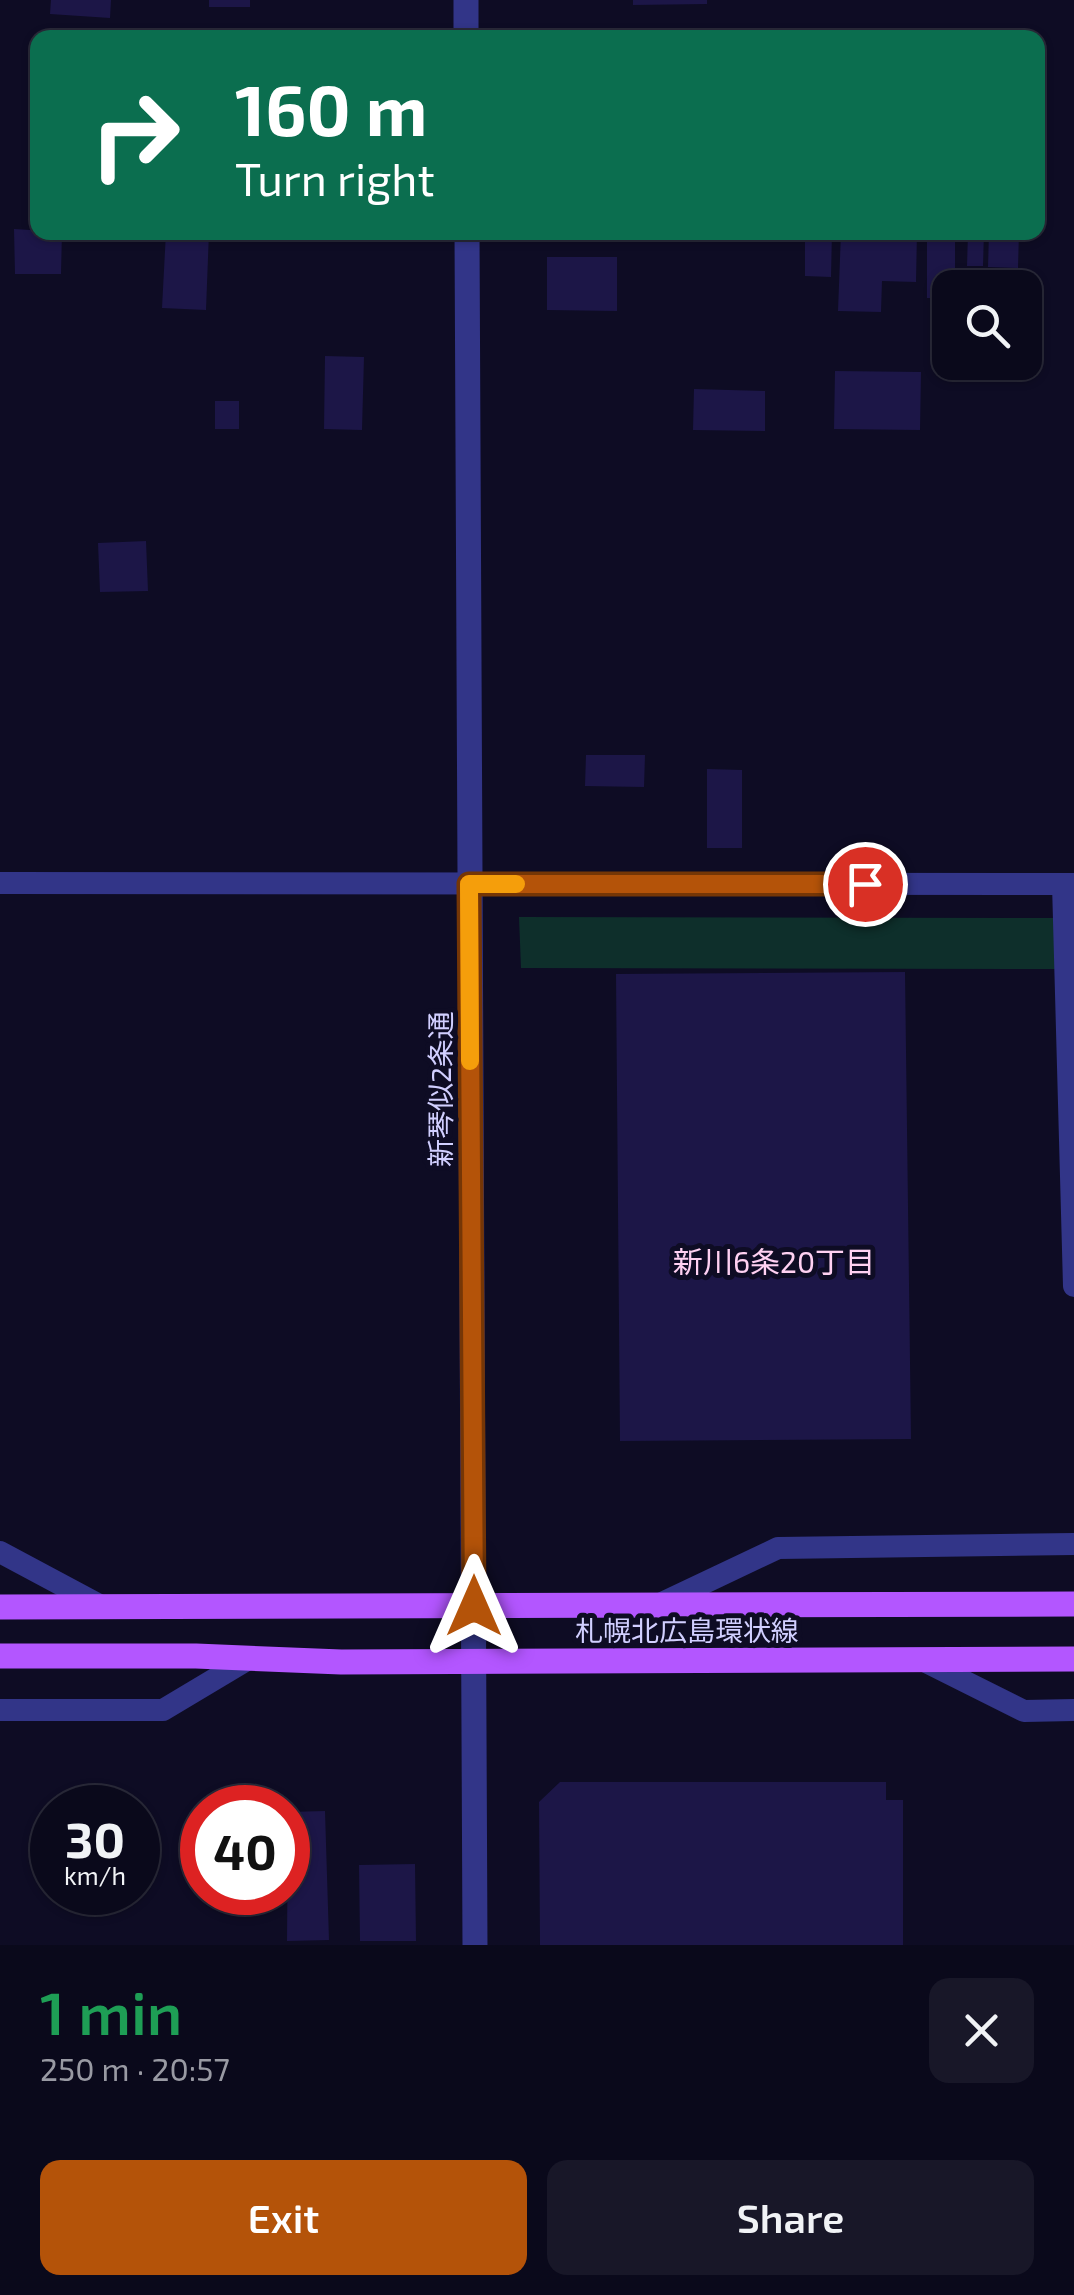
<!DOCTYPE html>
<meta charset="utf-8">
<style>
:root{--surface:#0a091b;--page:#181728;--text:#f1f3f6;--muted:#999aa3;--line:#2a2a3a;--accent:#b45309}
body{margin:0;font-family:"Exo 2","Noto Sans JP",sans-serif;background:var(--page);color:var(--text);height:100vh;display:flex;flex-direction:column;font-size:38px;white-space:nowrap}
*{box-sizing:border-box;margin:0}
p{font-size:32px;color:var(--muted)}
.icon{flex:none;width:55px;height:55px;fill:none;stroke:currentColor;stroke-width:2;stroke-linecap:round;stroke-linejoin:round}
.map{position:relative;height:1945px;overflow:hidden}
.side{display:flex;flex-direction:column;background:var(--surface);flex:1}
.side>*{flex:none}
.banner{position:absolute;left:30px;top:30px;width:1015px;height:210px;border-radius:20px;box-shadow:0 2px 8px #0004,0 0 0 2px var(--line);background:#0b6e4f;color:#fff;overflow:hidden}
.buttons{position:absolute;left:932px;top:270px;display:grid;gap:20px}
.buttons a{display:grid;place-items:center;width:110px;height:110px;border-radius:20px;background:var(--surface);box-shadow:0 2px 8px #0004,0 0 0 2px var(--line);font-size:50px}
.speed{position:absolute;left:30px;top:1785px;display:flex;gap:20px;font-size:50px;font-weight:700;text-align:center}
.speed>*{display:grid;place-content:center;width:130px;height:130px;border-radius:50%;background:var(--surface);box-shadow:0 2px 8px #0004,0 0 0 2px var(--line);line-height:1}
.speed small{font-size:25px;font-weight:400}
.speed .limit{border:15px solid #d22;background:#fff;color:#111}
.pin{position:absolute;display:grid;place-items:center;width:85px;height:85px;color:#fff;margin:-42px;border:5px solid #fff;border-radius:50%;box-shadow:0 2px 10px #0007}
.me{position:absolute;width:110px;margin:-55px;rotate:0deg;stroke-linejoin:round;filter:drop-shadow(0 0 8px #0008)}
.turn{display:flex;align-items:center;gap:35px;height:210px;padding:0 40px;font-size:45px}
.turn .icon{width:130px;height:130px;stroke-width:2.5}
.turn b{display:block;font-size:70px;line-height:85px}
.round{display:grid;place-items:center;flex:none;width:105px;height:105px;border-radius:20px;background:var(--page)}
.head{display:flex;align-items:center;justify-content:space-between;height:170px;padding:0 40px}
h1{font-size:60px;font-weight:600;line-height:75px;color:#1e9e55}
.primary-button{display:flex;gap:20px;margin-top:auto;padding:20px 40px}
.primary-button a{flex:1;height:115px;border-radius:20px;background:var(--accent);color:#fff;font-size:40px;font-weight:600;line-height:115px;text-align:center}
.primary-button a+a{background:var(--page);color:var(--text)}
.map>svg:first-child{display:block}
.green{fill:#0e2f2b}
.building{fill:#1c1647}
.lines{fill:none;stroke-linecap:round;stroke-linejoin:round}
.minor{stroke:#323588;stroke-width:22}
.tertiary{stroke:#323588;stroke-width:25}
.primary{stroke:#b356ff;stroke-width:25}
.route-casing{stroke:#753606;stroke-width:25}
.route{stroke:#b45309;stroke-width:18}
.slow{stroke:#f59e0b;stroke-width:18}
.labels{text-anchor:middle;dominant-baseline:central;stroke-width:10;stroke-linejoin:round;paint-order:stroke}
.street-label{font-size:28px;fill:#d1cfff;stroke:#0e0c24}
.neighbourhood-label{font-size:30px;fill:#ffd1f2;stroke:#0e0c24}
</style>
<div class="map">
<svg width="1074" height="1945" viewBox="0 0 1074 1945">
<rect width="100%" height="100%" fill="#0e0c24"/>
<path class="green" d="M519,917l555,1v51l-553,-1z"/>
<path class="building" d="M51,0h60l-1,18 -60,-4z
M209,0h41v7h-41z
M633,0h74v4l-74,1z
M14,229l48,3 -1,42h-46z
M166,232h43l-3,78 -44,-2z
M805,232h27l-1,45 -26,-1z
M841,232h76l-1,50 -34,-1 -1,31 -43,-1z
M927,232h28v56h-5v10h-23z
M968,232h16l-1,34h-16z
M989,232h30l-1,36 -30,-1z
M547,257h70v54l-70,-1z
M325,356l39,1 -2,73 -38,-1z
M835,371l86,1 -1,58 -86,-1z
M694,389l71,2v40l-72,-1z
M215,401h24v28h-24z
M146,541l2,50 -48,1 -2,-49z
M586,755h59l-1,32 -59,-1z
M707,769l35,1v78h-35z
M905,972l6,467 -291,2 -4,-467z
M560,1782h326v18h17v145h-363l-1,-143z
M325,1811l4,129 -42,1 1,-129z
M415,1864l1,77h-56l-1,-76z"/>
<g class="lines">
<path class="minor" d="M0,883l1074,1
M1063,884l11,402
M0,1552l101,54
M660,1604l118,-56 296,-4
M920,1659l104,52 50,-1
M0,1710h163l87,-52"/>
<path class="tertiary" d="M466,0v38
M467,232l8,1713"/>
<path class="primary" d="M0,1607l1074,-3
M0,1656h196l145,6 733,-3"/>
</g>
<g class="lines">
<defs>
<path id="route" d="M474,1606l-5,-722h396"/>
</defs>
<use href="#route" class="route-casing"/>
<use href="#route" class="route"/>
<path class="slow" d="M470,1061l-1,-177h47"/>
</g>
<g class="labels">
<g class="street-label">
<text transform="translate(440 1089) rotate(-90)">新琴似2条通</text>
<text x="687" y="1630">札幌北広島環状線</text>
</g>
<g class="neighbourhood-label">
<text x="774" y="1261">新川6条20丁目</text>
</g>
</g>
</svg>
<div class="buttons">
<a><svg class="icon" aria-label="search" viewBox="0 0 24 24"><circle cx="10" cy="10" r="6"/><path d="M15 15l6 6"/></svg></a>
</div>
<div class="speed"><div>30<small>km/h</small></div><div class="limit">40</div></div>
<div class="pin" style="left:865px;top:884px;background:#d93025"><svg class="icon" aria-label="arrive" viewBox="0 0 24 24"><path d="M6 21V4h12l-3 4 3 4H6"/></svg></div>
<svg class="me" style="left:474px;top:1606px" viewBox="-20 -20 40 40"><path d="M0-17L14 15 0 8-14 15z" fill="#b45309" stroke="#fff" stroke-width="4"/></svg>
<div class="banner">
<div class="turn"><svg class="icon" aria-label="right" viewBox="0 0 24 24"><path d="M7 20v-9h11M14 6l5 5-5 5"/></svg><div><b>160 m</b>Turn right</div></div>
</div>
</div>
<section class="side">
<div class="head"><div><h1>1 min</h1><p>250 m · 20:57</p></div><a class="round"><svg class="icon" aria-label="close" viewBox="0 0 24 24"><path d="M6 6l12 12M18 6L6 18"/></svg></a></div>
<div class="primary-button"><a>Exit</a><a>Share</a></div>
</section>
